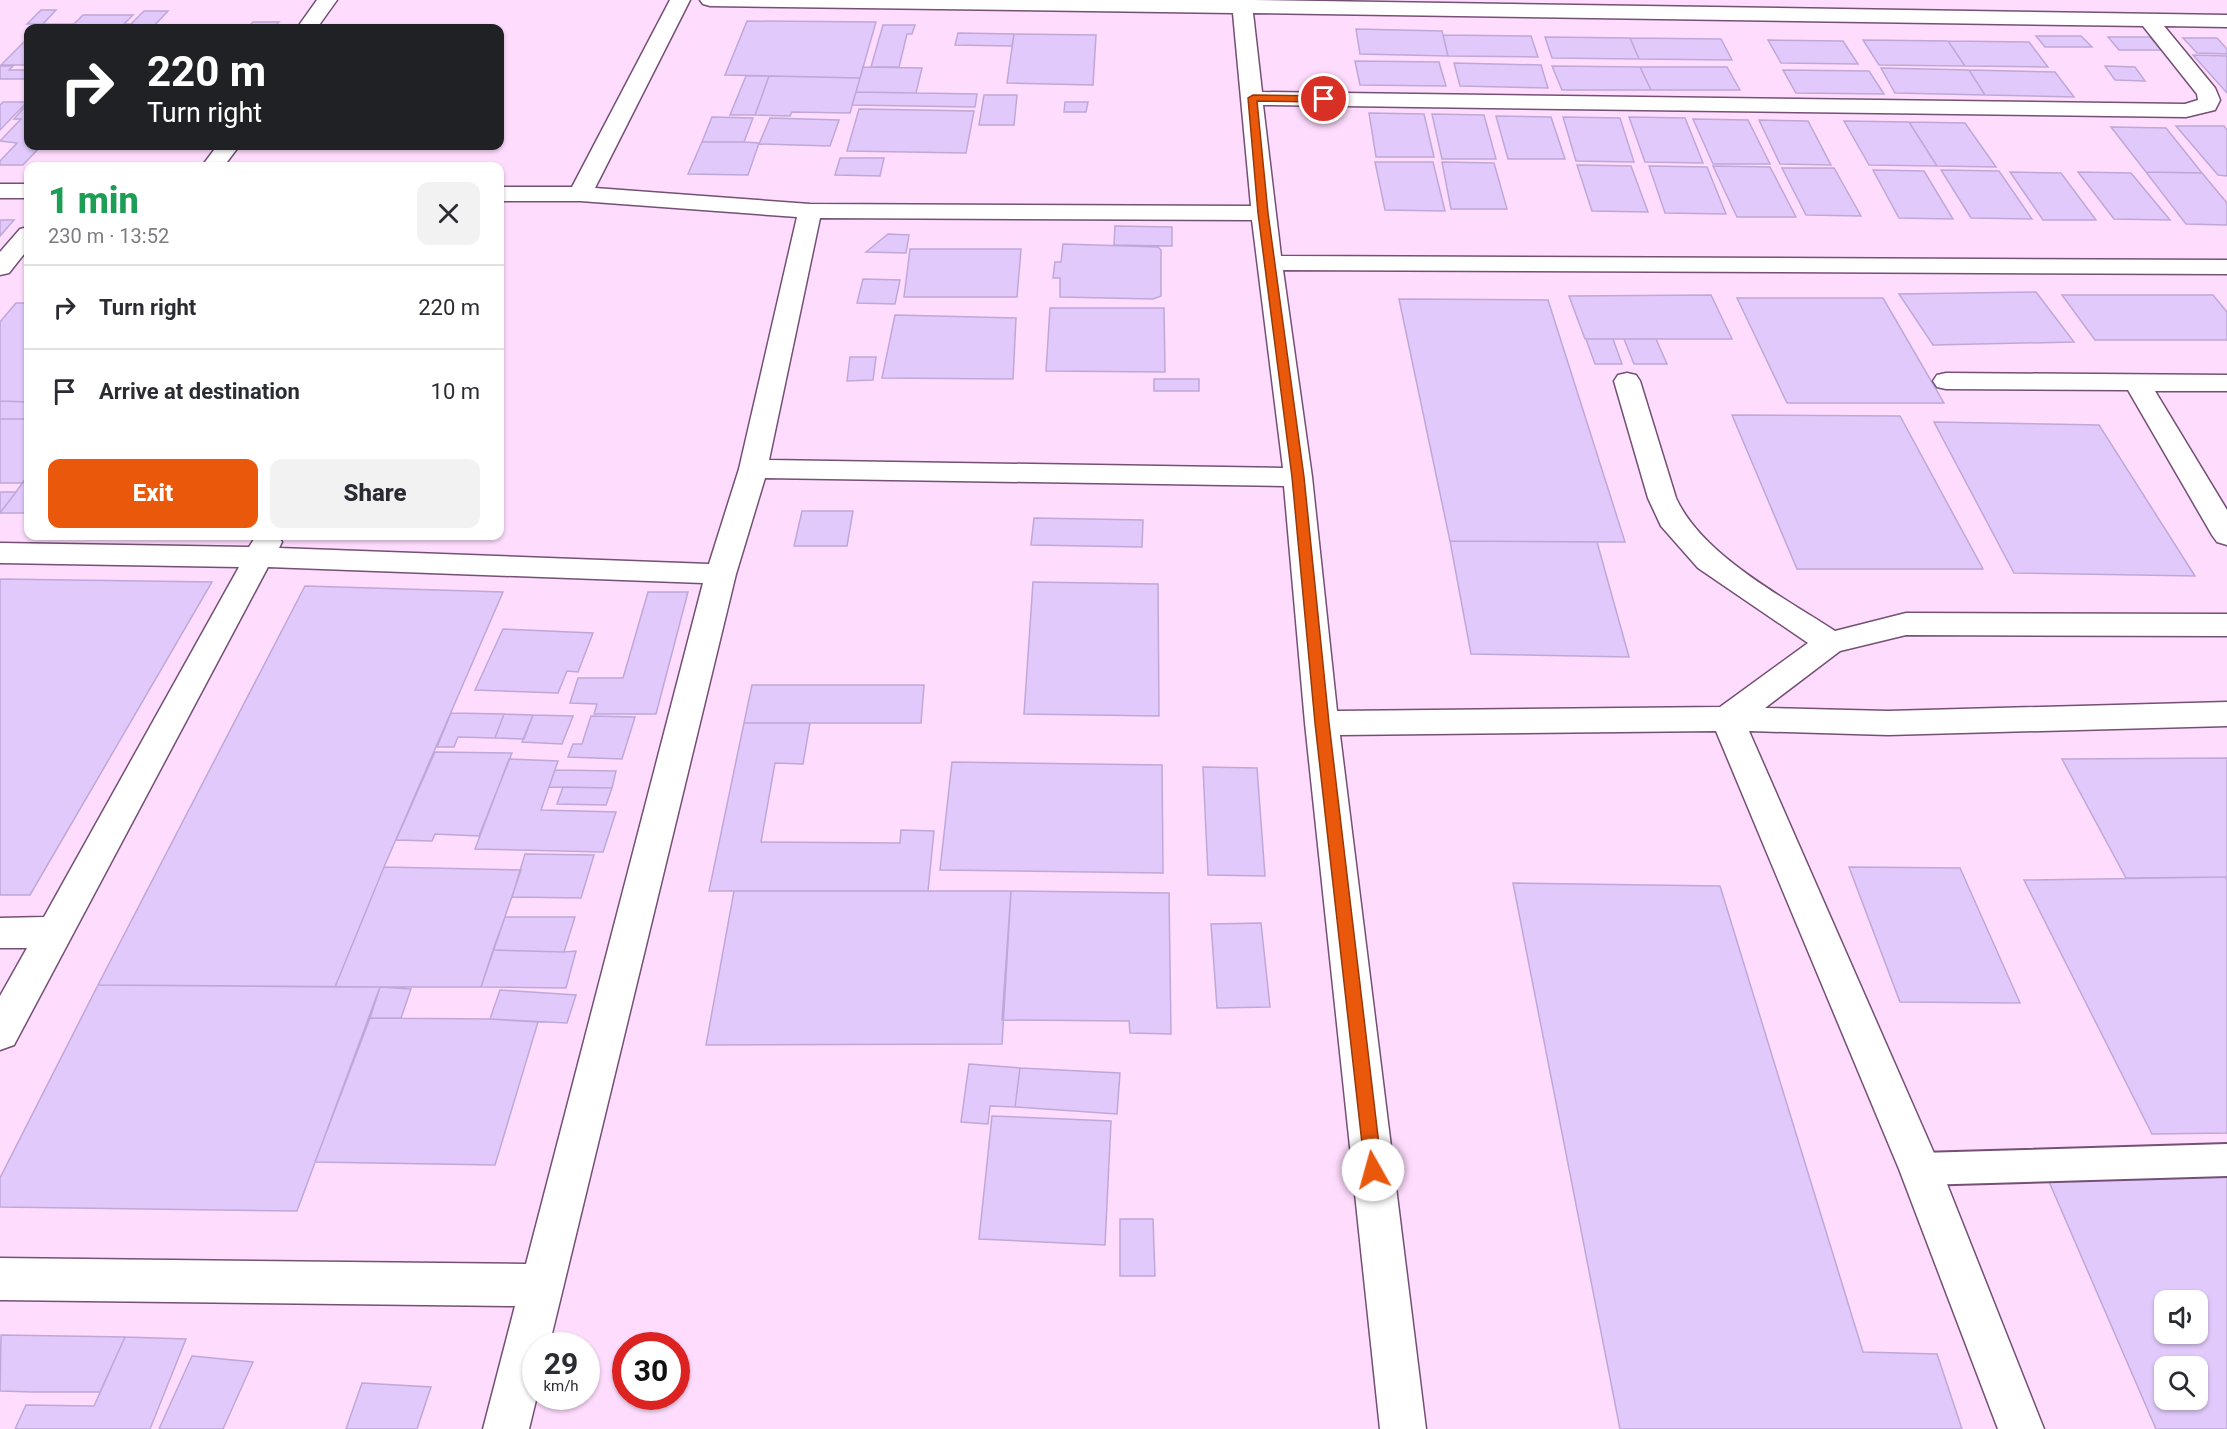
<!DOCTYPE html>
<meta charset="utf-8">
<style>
:root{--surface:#fff;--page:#f2f2f3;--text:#2b2b33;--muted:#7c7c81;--line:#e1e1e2;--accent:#ea580c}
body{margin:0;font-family:Roboto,sans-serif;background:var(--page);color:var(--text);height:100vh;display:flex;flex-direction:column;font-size:22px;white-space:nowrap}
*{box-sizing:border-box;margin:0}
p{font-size:20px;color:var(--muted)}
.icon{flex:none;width:33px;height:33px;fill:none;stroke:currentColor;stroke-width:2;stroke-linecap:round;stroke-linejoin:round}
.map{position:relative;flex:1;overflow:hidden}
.sheet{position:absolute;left:24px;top:162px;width:480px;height:378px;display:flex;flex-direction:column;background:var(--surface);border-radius:12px;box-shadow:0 2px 4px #0004}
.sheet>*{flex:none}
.banner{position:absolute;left:24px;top:24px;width:480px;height:126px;border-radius:12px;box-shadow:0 2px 4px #0004;background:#202124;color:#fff;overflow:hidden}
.buttons{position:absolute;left:2154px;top:1290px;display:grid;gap:12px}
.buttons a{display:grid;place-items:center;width:54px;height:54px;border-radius:12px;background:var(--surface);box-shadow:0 2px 4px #0004;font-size:30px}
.speed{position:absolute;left:522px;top:1332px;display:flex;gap:12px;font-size:30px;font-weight:700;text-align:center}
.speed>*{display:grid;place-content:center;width:78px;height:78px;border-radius:50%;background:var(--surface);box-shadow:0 2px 4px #0004;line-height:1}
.speed small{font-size:15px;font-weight:400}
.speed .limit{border:9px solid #d22;background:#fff;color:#111}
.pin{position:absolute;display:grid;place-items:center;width:51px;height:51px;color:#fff;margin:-26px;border:3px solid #fff;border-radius:50%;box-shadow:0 2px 6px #0007}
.me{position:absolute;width:66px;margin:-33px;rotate:353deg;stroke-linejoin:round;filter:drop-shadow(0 0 4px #0008)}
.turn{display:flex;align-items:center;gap:21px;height:126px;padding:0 24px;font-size:27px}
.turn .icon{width:78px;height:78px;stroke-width:2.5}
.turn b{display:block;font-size:42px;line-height:51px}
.round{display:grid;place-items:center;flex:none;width:63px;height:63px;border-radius:12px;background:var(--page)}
.summary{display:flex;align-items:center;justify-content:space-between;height:102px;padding:0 24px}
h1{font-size:36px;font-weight:800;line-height:45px;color:#1e9e55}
.action{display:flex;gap:12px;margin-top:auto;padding:12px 24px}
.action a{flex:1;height:69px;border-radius:12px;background:var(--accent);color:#fff;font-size:24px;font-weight:800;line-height:69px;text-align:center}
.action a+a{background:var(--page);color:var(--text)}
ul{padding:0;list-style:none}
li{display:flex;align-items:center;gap:18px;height:84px;padding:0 24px;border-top:2px solid var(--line)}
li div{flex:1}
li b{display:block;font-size:22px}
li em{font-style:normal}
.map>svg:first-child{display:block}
.building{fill:#e1cafb;stroke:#bfa8d8;stroke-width:1.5;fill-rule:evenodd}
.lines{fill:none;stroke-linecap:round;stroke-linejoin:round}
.lane-casing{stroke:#745074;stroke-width:4}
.street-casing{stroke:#745074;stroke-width:3}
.lane{fill:#fff;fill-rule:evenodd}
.street{fill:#fff;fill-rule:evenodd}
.route{fill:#ea580c;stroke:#983908;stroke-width:1.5}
</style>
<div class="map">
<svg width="2227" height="1429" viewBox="0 0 2227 1429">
<rect width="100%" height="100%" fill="#fedcfd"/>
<path class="building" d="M41,10h15l-13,14h-16z
M144,11h24l-16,17h-25z
M83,15h50l-9,9h8l-5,4h-89l5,-4h31z
M747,21l129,1 -16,56 -135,-3z
M253,22h26l-6,6h-26z
M883,25h32l-3,9h-5l-8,33h-28z
M1356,29l86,2 6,25 -88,-2z
M958,33l56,1 -2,12 -57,-1z
M1014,34l82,1 -3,50 -86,-2z
M1443,35l88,1 7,21 -90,-1z
M2036,36h45l11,11h-47z
M1545,37l85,1 9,21 -87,-1z
M2108,37h42l11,13h-42z
M28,38v27h-27z
M1630,38l91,1 11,21 -93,-1z
M2183,38h34l10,11v5l-30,-1z
M1768,40l75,1 15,23 -77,-1z
M1863,40l85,1 17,25 -86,-1z
M1948,41l81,1 19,25 -83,-1z
M2193,55l34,1v37z
M1355,61l84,1 7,24 -86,-1z
M1454,63l87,2 7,23 -88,-2z
M0,66h13l-4,4h19v9h-28z
M1552,66l88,1 11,23h-89z
M2105,66l30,1 10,14 -30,-1z
M863,67l59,1 -6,25 -60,-1z
M1640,67h87l13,23h-89z
M1881,68l88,2 16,25 -90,-2z
M1783,70l86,1 15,23 -88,-1z
M1969,70l86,2 19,25 -89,-2z
M746,76h23l-14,39h-25z
M769,76l91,2 -10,35 -58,-1 -2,4 -35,-1z
M856,92l60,1 61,1 -2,13 -123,-2z
M984,95h33l-3,30h-35z
M3,102h24l-27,28v-25z
M1065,102h23l-2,10h-22z
M28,103v43h13l-18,19h-23v-4l17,-18 -17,-2 21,-22h-7z
M859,109l115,2 -8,42 -119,-2z
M1369,113l55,1 10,43h-58z
M1432,114l52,1 12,44h-54z
M1496,116l55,1 14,42h-57z
M712,117l41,1 -9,24h-42z
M1563,117l57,1 14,44 -58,-1z
M1629,117l56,1 18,45 -58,-1z
M770,118l69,2 -9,26 -71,-2z
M1693,119l55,1 22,44h-57z
M1759,120l49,1 23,44 -51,-1z
M1844,121l65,1 28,44 -68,-1z
M1909,122l56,1 31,44 -59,-1z
M2176,126h48l3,4v46l-9,-1z
M2111,127l55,1 36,45 -56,-1z
M702,142h42l15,1 -11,32 -60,-1z
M840,158h44l-4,18 -45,-1z
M1375,162h58l12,49 -60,-1z
M1442,162l52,1 13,46h-56z
M1577,165l54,1 17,46 -56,-1z
M1649,166l58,1 19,47 -61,-1z
M1713,166l57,1 26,50h-59z
M1782,168h52l27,48 -55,-1z
M1873,170l51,1 29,48 -54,-1z
M1941,170l58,1 33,48 -61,-1z
M2010,172l51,1 35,47h-53z
M2078,172l53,1 39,47 -56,-1z
M2146,172l56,1 25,30v22l-41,-1z
M0,220h14l-14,16z
M1115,226l57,1v19l-58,-1z
M888,234l21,1 -3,18 -40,-1z
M1063,244l95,3 3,3v46l-8,3 -93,-2v-19h-7l2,-16h6z
M910,249h111l-4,48h-113z
M863,279l37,1 -5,24 -38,-1z
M2036,292l38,50 -141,3 -34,-51z
M1711,295l21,44h-147l-16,-43z
M2062,295h151l14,17v28h-132z
M1737,298h146l61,105h-157z
M1399,299l149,1 77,242 -175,-1z
M16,303h12v99l-28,-1v-79z
M1050,308h114l1,64 -119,-1z
M895,315l121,3 -3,61 -131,-1z
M1586,339h27l9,25h-27z
M1624,339h32l11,25h-33z
M850,357h26l-3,23 -26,1z
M1154,379h45v12h-45z
M0,401l28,1v17h-28z
M1732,415l168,1 83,153h-186z
M0,419h28v56l-5,8h-23z
M1934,422l165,3 96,151 -181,-3z
M28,475v38h-28l16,-21z
M0,492h16l-16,21z
M802,511h51l-6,35h-53z
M1034,518l109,2 -1,27 -111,-2z
M1450,541l147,1 32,115 -158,-3z
M0,579l212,3 -182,313h-30z
M1033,582l125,2 1,132 -135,-2z
M305,586l198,6 -119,275 -49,120 -237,-2z
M648,592h40l-32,122h-62l3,-10 -27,-1 8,-25h45z
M503,629l90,4 -15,39 -11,-1 -9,22 -83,-3z
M752,685h172l-3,38h-177z
M451,713l53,1 -9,24 -37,-1 -4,10h-17z
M504,714l29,1 -9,24 -29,-1z
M533,715l40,1 -11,28 -40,-2z
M591,716l44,1 -13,42 -54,-2 5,-13h9z
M744,723h66l-7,41 -28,-1 -14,79 139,1 1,-13 33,1 -6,60h-219z
M435,752l77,1 -33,83 -44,-2 -3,7 -36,-1z
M2227,758v119l-101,1 -64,-119z
M509,759l49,2 -17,49 75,2 -13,40 -128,-3z
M952,762l210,3 1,108 -223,-3z
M1203,767l54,1 8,108 -57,-1z
M555,770l61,1 -4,17 -63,-1z
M563,787l49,1 -6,17 -49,-1z
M525,854l69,1 -13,43 -69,-1z
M384,867l137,3 -40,117h-146z
M1849,867l111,1 60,135 -120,-1z
M2225,877l2,3v253l-75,1 -128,-254z
M1513,883l207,3 143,466 74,2 25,75h-342z
M734,891h277l-9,153 -296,1z
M1011,891l158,2 2,141 -41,-1 -1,-12 -127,-1z
M505,917h70l-11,35 -71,-2z
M1261,923l9,84 -53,1 -6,-84z
M493,950l71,2 12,-1 -10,37 -85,-1z
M98,985l282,2 -83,224 -297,-4v-29z
M380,987l31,2 -10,29h-31z
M500,990l76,5 -9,28 -77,-4z
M370,1018l120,1 48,3 -43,143 -180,-3z
M969,1064l51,4 -5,39 -25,-1 -2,18 -27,-2z
M1020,1068l100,5 -3,41 -102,-7z
M992,1116l119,5 -6,124 -126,-6z
M2227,1176v253h-71l-109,-252zM2164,1300h34v34h-34zM2164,1366h34v34h-34z
M1120,1219h33l2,57h-35z
M1,1335l124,2 -25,55h-67l-33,-1z
M125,1337l61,2 -36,90h-135l11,-24 68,1z
M192,1356l61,6 -30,67h-64z
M362,1383l69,4 -14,42h-71z"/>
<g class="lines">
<defs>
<path id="lane" d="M2227,1144v32l-307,9 -13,-5 -5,-11 5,-11 13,-5z"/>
<path id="street" d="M317,0h20l-20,28h-20z
M670,0h20l-95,188 215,16 441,2 -18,-193 -523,-7 -7,-2 -3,-4h552l975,15v12l-63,-1 51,62 5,12 -5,10 -29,7 -923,-12 18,151 946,4v14l-944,-4 29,207 25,234 383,-4 88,-64 -110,-75 -37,-42 -13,-28 -34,-117 4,-6 9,-2 9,2 4,6 36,117c26,57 107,99 159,133l71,-18 321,1v22l-321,-1 -66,16 -75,57 123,3 339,-9v24l-339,9 -139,-4 192,438 103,260h-46l-99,-260 -183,-438 -376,4 86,694h-46l-75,-706 -21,-237 -519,-8 -29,96 -187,772h-13l1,50 -8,33h-46l32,-123 -515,-6v-42l526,6 177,-681 -435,-16 -254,478 -14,5v-54l27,-48h-27v-30l44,-1 195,-350 -239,-4v-20l249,4 7,-11h22l4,6 -3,6 430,16 30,-95 58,-252 -217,-16h-80v-14h72zM1253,13l890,13 54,68 1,6 -13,4 -923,-12zM820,218l432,2 31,248 -514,-8z
M217,146h22l-15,20h-22z
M0,184h28v14h-28z
M28,227v22l-19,24 -9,2v-23l20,-23z
M1946,373l281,2v16h-72l72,119v35l-10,-3 -5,-7 -84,-145 -182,-1 -9,-2 -4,-6 4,-6z"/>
</defs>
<use href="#lane" class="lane-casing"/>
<use href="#street" class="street-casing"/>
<use href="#lane" class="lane"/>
<use href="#street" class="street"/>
</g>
<path class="route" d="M1253,95l71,1 5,3 -5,3 -67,-1 11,112 36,264 25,246 53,447 -3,6 -6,2 -6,-2 -2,-6 -50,-447 -23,-246 -34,-264 -10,-115z"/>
</svg>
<div class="buttons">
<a><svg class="icon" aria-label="sound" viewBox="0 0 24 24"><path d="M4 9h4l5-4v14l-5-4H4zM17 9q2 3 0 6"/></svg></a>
<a><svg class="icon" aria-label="search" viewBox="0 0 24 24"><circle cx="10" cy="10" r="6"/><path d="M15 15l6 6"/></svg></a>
</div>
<div class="speed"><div>29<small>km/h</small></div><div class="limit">30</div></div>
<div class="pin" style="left:1324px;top:99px;background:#d93025"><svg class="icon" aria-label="arrive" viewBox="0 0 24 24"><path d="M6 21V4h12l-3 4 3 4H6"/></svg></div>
<svg class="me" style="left:1373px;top:1170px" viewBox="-20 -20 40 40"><circle r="19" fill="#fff"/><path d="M0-13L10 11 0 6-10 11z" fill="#ea580c"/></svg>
<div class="banner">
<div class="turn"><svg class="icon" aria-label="right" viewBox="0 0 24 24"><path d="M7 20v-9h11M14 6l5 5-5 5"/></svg><div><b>220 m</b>Turn right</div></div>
</div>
<section class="sheet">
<div class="summary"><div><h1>1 min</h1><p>230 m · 13:52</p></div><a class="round"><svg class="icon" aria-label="close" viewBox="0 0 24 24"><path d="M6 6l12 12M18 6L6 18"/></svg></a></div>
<ul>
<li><svg class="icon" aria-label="right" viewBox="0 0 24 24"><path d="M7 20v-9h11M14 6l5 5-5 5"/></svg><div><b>Turn right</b></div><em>220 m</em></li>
<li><svg class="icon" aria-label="arrive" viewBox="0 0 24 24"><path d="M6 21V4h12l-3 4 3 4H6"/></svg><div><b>Arrive at destination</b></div><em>10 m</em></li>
</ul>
<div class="action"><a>Exit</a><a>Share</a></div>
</section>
</div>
